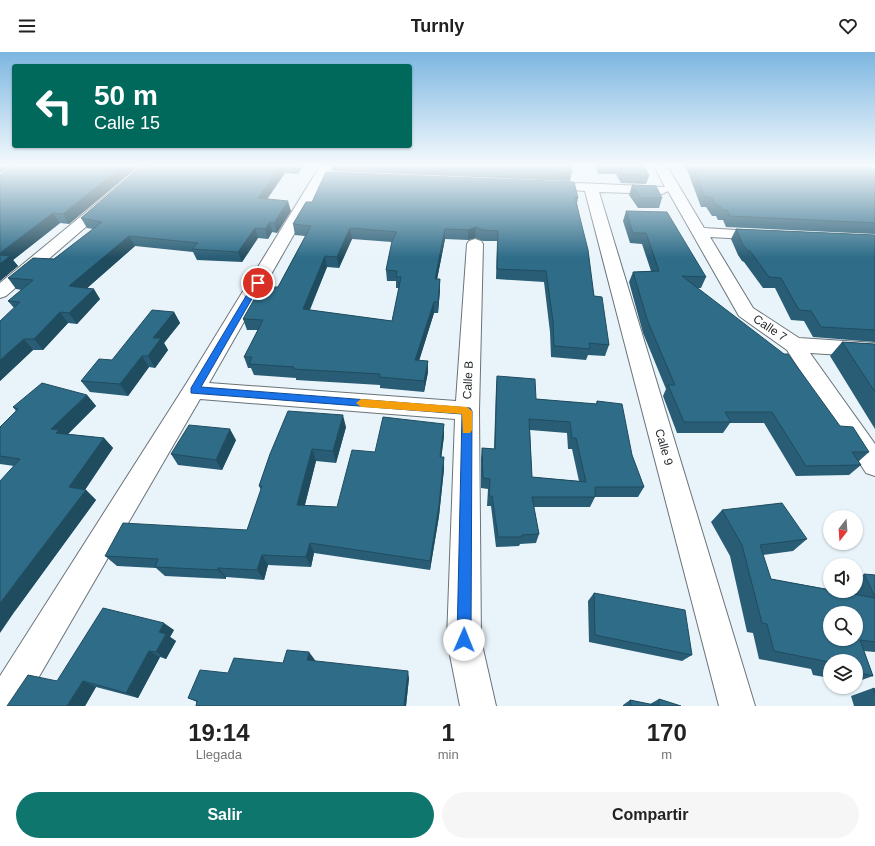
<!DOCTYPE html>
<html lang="es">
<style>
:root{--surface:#fff;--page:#f6f6f6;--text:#222;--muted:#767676;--accent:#0f766e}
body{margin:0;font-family:Arial,sans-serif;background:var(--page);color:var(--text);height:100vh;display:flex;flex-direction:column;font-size:15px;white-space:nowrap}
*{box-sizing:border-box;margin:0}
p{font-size:13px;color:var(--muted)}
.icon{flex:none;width:22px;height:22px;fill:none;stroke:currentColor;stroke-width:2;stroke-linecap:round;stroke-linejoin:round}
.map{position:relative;height:654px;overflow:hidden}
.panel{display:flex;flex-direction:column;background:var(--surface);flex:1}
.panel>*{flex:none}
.guide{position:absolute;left:12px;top:12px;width:400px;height:84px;border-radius:4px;box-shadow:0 1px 3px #0004;background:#00695c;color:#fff;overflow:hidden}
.needle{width:26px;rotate:197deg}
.fabs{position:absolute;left:823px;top:458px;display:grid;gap:8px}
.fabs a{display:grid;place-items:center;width:40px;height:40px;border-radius:50%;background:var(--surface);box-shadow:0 1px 3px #0004;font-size:20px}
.pin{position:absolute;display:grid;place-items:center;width:34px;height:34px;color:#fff;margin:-17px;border:2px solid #fff;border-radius:50%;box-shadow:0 1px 4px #0007}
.me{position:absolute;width:44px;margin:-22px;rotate:1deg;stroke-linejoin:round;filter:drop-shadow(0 0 3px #0008)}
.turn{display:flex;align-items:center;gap:14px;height:84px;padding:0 16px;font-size:18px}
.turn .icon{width:52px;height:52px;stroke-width:2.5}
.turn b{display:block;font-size:28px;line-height:34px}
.eta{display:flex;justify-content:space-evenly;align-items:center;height:68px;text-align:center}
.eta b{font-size:24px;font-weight:600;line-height:28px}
.action{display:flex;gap:8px;margin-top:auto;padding:8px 16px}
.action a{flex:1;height:46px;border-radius:24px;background:var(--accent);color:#fff;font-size:16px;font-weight:600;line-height:46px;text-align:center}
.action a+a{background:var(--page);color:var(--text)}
header{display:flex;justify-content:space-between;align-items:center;height:52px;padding:0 16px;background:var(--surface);font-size:18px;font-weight:600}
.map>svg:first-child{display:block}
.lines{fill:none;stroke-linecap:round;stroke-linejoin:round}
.minor-casing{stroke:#697378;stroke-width:2}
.minor{fill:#fff;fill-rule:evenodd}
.wall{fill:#285d75;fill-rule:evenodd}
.shaded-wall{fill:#204c5f}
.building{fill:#2e6c88;stroke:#204c5f;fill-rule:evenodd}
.route{fill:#1a73e8;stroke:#114b97}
.slow{fill:#f59e0b}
.labels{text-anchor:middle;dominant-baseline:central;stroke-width:4;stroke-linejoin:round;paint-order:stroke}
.street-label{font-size:12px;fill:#272b2e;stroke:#fff}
</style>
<header><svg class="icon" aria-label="menu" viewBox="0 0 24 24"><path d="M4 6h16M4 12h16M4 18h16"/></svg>Turnly<svg class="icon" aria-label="heart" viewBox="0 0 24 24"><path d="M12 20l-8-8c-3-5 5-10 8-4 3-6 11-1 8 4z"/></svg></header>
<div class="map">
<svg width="875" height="654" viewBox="0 0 875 654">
<rect width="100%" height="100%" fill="#e9f4fa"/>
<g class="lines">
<defs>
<path id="minor" d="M142,114h14l-150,130 -6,2v-15z
M320,114h13l-124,217 247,18 11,-157 2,-3 6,-2 6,2 2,3 -4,167 2,229 15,66h-36l-13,-66 8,-221 -255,-20 -178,307h-22v-30l186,-292z
M654,114h13l37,62 66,4 2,3 -2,3 -6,2 -54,-3 43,71 46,30 76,5v14l-65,-4 65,91v32l-9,-3 -79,-123 -48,-34 -71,-125 -6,3 -63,-2 156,514h-36l-134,-515 -12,-1 -2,-3 2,-3 5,-1 87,4z"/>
</defs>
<use href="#minor" class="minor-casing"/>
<use href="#minor" class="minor"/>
</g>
<path class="wall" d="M12,114h127l-70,58 -9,-1 -47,37 5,6 -18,15v-106z
M142,114h161l-5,8 -13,-1 -18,26 24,12 -14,22 -5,-1 -4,7 -10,-1 -16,24 -45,-2 -4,-8 -58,-6 -48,42 13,11 -23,25 -9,-1 -25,27h-10l-33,31 14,-73 -6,-7 14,-11 -6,-1 -8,-11 46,-19 39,-30 -6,-1 -6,-10z
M332,114h239l1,6 -2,9 -237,-10z
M596,114h48l5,10 -3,8 -25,-1 -5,-9h-18z
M683,114h188l4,4v64l-149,-7 -3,-7h-5l-2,-4h-4l-6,-9h-5l-13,-35z
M632,133l30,13 -3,10h-21l-9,-13z
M578,146l-1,5 17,93 15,49 -4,11 -17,-1 -2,5 -35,-3 -1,-25 -6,-50 -48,-3 1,-38h-14l-8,-3 -7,2 -23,-1 -8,40h3v11l-2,23h-4l-15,47 9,12 -4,20 -44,-4v-3l-84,-5v-2l-42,-3 -3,-7h-3l-4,-11 14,-27h-11l-4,-11 35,-32 27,-51 -10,-1 -2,-11 19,-22zM352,187l40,3 -6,28 1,11h9v7h3l-7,33 -82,-11 17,-43 12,1z
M626,159l80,66 -5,11h-4l143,138 29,26 -11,10 3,3 -12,10 -53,1 -32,-53h-34l-7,10h-46l-14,-37 3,-7 -23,-56 -14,-51 4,-10 18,-1 -9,-27 -12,-1 -7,-22z
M736,177l139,6v107l-62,-5 -9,-16 -13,-1 -16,-32h-12l-19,-26 -2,-1 -4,-6 -7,-16z
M174,260l6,11 -16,20 4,7 -13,18 -6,-1 -21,29 -38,-4 -9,-11 31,-21z
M842,290l33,2v85l-45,-73z
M497,324l39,23 60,5 1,-3 35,54 12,32 -6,10h-43l-5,10h-56l5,27 -3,9 -16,1 -1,2 -23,1 -5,-41h-4l1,-17 -7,-1v-30l1,-10 12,1 2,-62zM530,378l37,3 1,16h4l7,32 -47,-4z
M87,343l9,11 -28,28 36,4 9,10 -28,42h1l10,10 -81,111 -1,-145 -14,-2v-37l16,-16 -3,-4z
M346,375l-10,36 -20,-2 -11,44 32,2 38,-55 69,-16 -3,21 3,12 -5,47 -9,54 -116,-17 -3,14 -43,-2 -4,15 -38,-3v2l-61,-3 -9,-8 -39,-2 -12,-10 142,-26 14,-40 -2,-4 11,-32z
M236,388l-14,30 -44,-5 -7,-11z
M722,458l85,29 -14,12 -30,4 8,24 79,14 -1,-2h7v-12l8,-5 11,1v77l-11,-1 9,25 -17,6v-21h-26v17l-17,-3 -2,-6 -52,-10 -6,-26 -6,-1 -17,-76 -19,-34z
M594,541l98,62 -10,6 -93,-19 -1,-41z
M174,578l-4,7 6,4 -10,18 -6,-2 -22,41 -42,-11 -11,19h-78l50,-25z
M315,608l-1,1 95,17 -3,28h-210l1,-4 -9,-4 40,-25 55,-10z
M873,636l2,1v17h-21l-3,-10z
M659,647l22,7h-58v-1l7,-5 20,4z"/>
<path class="shaded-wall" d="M0,114h11l-11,7z
M123,114h16l-70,58 -6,-10z
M281,114h3l1,7 -24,35 -3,-10z
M296,114h7l-5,8z
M288,149l3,10 -14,22 -3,-10z
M53,161l7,10 -47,37 5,6 -18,15v-28z
M270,170l2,10 -4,7 -3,-10z
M476,175l-1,11 -7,2v-10z
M255,176l3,10 -16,24 -4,-10z
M350,176l2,11 -13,29 -2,-11z
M445,177v10l-10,51v-11z
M129,184l6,10 -58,51 -8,-11z
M325,204l2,11 -22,53 -2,-11z
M440,227v11l-2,23v-11z
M94,237l6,10 -23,25 -8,-11z
M434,250v11l-18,58 -1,-11z
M60,260l8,11 -25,27 -9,-11z
M174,260l6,11 -16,20 4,7 -13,18 -7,-12 5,-18z
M24,287l9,11 -33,31v-21z
M142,304l7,11 -21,29 -8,-12z
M428,309v11l-4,20v-11z
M87,343l9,11 -31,31 4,4 -18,-12z
M343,363l3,12 -10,36 -3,-12z
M444,372v12l-4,33v-12z
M230,377l6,11 -14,30 -6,-10z
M104,386l9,10 -33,49 -11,-10z
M312,397l4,12 -14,55 -5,-11z
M444,405v12l-5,47 -9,54v-9z
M86,438l10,10 -81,111 -15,22v-30z
M310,491l4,10 -3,14 -5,-10z
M262,503l6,10 -4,15 -7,-10z
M218,516l8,9v2l-8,-9z
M164,571l10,7 -4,7 6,4 -10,18 -10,-7 3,-20z
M149,599l11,6 -22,41 -12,-5z
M309,600l6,8 -2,7 -6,-7z
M408,619l1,7 -3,28h-2z
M83,629l13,6 -11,19h-18z"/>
<path class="building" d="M12,114h111l-60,48 -10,-1 -53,40v-78z
M142,114h139l-23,32 30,3 -14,22 -4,-1 -5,7 -10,-1 -17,24 -46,-3 6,-6 -69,-7 -60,50 25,3 -25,24 -9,-1 -26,27h-10l-24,21v-39l20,-19 -12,-1 25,-21 -25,-2 25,-20 21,1 48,-37 -21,-4z
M430,114h141l1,6z
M618,114h26l5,10 -25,-1z
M693,114h178l4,4v53l-145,-7 -3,-6h-5l-2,-4h-3l-6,-9h-6z
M326,120l248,10 4,16 -3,-1 2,9 11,44 6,46 8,1 7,48 -20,-2 1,6 -36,-3 -1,-25 -7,-50 -49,-2 1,-38 -15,-1 -7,-3 -8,3 -23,-1 -10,50h5l-2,23h-4l-19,58 13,1 -4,20 -45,-4 1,-3 -87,-5 1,-2 -45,-3 3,-7h-8l19,-37 -20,-1 18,-32h17l33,-61 -18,-2 13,-22h6zM350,176l47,4 -5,9 -6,29 11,1 -1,6h5l-9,44 -89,-12 22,-53 12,1z
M632,133l24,1 6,12h-21z
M626,159l41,1 39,65 -24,-1 102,78h4l52,72 13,1 16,25h-17l9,13 -55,1 -34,-54h-47l6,10h-47l-16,-37h7l-27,-63 -15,-50 26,-1 -13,-38h-13z
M736,177l139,6v95l-54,-3 -10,-16 -12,-1 -18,-32 -12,-1 -19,-26h-2l-5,-6z
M0,203l10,1 -10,8z
M152,258l22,2 -21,26h8l-13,18h-6l-22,28 -39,-3 18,-22 13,1z
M842,290l33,2v48z
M497,324l38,3 1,20 61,5v-3l25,3 10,51 12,32h-49v10h-63l7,37 -17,1v2h-24l-6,-41h-3l1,-17 -7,-1 -1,-30 13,1zM529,367l41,3 2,16h4l10,44 -54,-5z
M42,331l45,12 -36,34 8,1 -3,3 48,5 -35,49 17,3 -86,113v-122l20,-22 -20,-3v-29l18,-18 -5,-2z
M288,359l55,4 -10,36 -21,-2 -15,56 40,2 15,-57 23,2 8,-35 61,7 -4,33h4l-5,48 -9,56 -120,-18 -4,14 -44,-2 -5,15 -39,-2v2l-63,-3 3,-8 -53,-3 18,-33 124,7 15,-44h-3l11,-32z
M189,373l41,4 -14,31 -45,-6z
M782,451l25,36 -47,6 11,34 59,11v1h8l37,7v44l-15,-2 13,36 -17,-4v-11h-26v4l-1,-3 -55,-11 -7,-27 -5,-1 -20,-78 -20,-35zM830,561h26v26h-26z
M864,522l11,1v22z
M594,541l91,17 7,45 -97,-20z
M103,556l61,15 -5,9 7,2 -10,18 -7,-1 -23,42 -43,-12 -16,25h-60l21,-31 29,6z
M287,598l22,2 -2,8 101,11 -4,35h-208l1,-5 -9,-3 12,-28 28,3 6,-15 49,5z
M873,636l2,1v5z
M659,647l22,7h-50l-1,-6 29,6z"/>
<linearGradient id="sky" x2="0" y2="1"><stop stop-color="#7cb6e1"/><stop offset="0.55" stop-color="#f5fafd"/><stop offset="1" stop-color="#f5fafd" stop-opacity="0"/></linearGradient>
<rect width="875" height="206" fill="url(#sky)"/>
<path class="route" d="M255,229l6,2 -60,104 269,21 2,3 -1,229 -2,5 -5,2 -5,-2 -2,-5 5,-226 -271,-21v-5z"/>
<path class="slow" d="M361,347l106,8 5,4v19l-2,3h-7l-1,-19 -101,-7 -5,-4z"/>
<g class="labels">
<g class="street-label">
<text transform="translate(770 276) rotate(34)">Calle 7</text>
<text transform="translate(468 328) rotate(-87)">Calle B</text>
<text transform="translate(664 395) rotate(74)">Calle 9</text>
</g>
</g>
</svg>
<div class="fabs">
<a><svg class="needle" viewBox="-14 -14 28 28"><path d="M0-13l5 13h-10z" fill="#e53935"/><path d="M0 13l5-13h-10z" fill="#767676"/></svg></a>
<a><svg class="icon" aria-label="sound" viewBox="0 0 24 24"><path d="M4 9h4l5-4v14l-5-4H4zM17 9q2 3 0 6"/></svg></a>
<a><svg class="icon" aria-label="search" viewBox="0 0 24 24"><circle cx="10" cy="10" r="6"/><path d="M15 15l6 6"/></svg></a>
<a><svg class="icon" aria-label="layers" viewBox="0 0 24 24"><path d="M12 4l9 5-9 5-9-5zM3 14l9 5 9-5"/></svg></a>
</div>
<div class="pin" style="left:258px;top:231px;background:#d93025"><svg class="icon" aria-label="arrive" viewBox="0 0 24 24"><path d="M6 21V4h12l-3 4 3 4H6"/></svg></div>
<svg class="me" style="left:464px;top:588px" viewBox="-20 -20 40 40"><circle r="19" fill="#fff"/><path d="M0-13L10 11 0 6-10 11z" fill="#1a73e8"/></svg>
<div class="guide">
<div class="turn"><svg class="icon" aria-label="left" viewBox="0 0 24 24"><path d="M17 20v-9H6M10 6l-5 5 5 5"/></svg><div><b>50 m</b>Calle 15</div></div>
</div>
</div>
<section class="panel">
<div class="eta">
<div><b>19:14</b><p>Llegada</p></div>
<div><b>1</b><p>min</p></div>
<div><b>170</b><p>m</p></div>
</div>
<div class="action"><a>Salir</a><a>Compartir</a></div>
</section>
